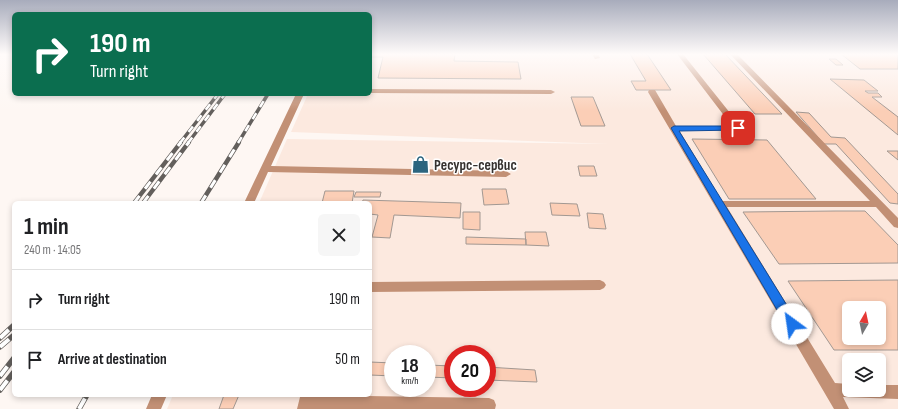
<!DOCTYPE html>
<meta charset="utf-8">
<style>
:root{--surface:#fff;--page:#f6f6f6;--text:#202124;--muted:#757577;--line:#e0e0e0}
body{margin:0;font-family:"Sofia Sans Condensed",sans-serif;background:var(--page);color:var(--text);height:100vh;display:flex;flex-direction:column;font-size:15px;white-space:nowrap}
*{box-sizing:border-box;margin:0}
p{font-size:13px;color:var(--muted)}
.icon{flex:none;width:22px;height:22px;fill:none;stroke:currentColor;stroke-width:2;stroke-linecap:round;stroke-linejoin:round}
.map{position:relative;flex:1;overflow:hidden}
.panel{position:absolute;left:12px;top:201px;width:360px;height:196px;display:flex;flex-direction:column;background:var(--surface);border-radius:6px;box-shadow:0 2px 6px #0003}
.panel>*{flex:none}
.banner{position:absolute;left:12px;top:12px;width:360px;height:84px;border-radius:6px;box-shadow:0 2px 6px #0003;background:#0b6e4f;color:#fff;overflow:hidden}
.needle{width:26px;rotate:9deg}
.controls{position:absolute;left:842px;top:301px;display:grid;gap:8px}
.controls a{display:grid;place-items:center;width:44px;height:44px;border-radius:6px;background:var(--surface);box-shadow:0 2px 6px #0003;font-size:20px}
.speed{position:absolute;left:384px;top:345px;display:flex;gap:8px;font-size:20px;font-weight:700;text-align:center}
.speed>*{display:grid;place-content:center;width:52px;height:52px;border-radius:50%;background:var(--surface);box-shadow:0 2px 6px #0003;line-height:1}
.speed small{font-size:10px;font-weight:400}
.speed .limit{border:6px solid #d22;background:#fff;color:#111}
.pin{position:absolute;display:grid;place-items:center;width:34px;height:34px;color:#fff;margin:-17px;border-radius:8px;box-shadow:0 2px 6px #0006}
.me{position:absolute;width:44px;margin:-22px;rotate:329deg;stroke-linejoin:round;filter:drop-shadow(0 0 3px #0008)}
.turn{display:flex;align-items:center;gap:14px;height:84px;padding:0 12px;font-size:18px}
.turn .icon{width:52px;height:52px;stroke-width:2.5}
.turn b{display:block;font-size:28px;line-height:34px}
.round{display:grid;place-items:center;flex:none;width:42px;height:42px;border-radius:6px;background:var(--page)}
.overview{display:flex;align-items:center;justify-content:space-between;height:68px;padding:0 12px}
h1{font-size:24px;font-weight:700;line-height:30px}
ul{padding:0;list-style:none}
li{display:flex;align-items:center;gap:12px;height:60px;padding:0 12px;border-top:1px solid var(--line)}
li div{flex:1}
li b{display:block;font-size:15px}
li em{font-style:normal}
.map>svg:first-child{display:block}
.built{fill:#fce9df;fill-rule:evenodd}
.building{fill:#fbceb6;stroke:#a29892;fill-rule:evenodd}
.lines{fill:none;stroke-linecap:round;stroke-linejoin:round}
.minor{fill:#c29075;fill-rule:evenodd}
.rail-far2-casing{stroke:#635f5c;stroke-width:3.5}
.rail-far1-casing{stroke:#635f5c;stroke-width:4.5}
.rail-casing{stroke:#635f5c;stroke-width:5.5}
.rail-far2{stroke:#fff;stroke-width:2.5;stroke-dasharray:7;stroke-linecap:butt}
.rail-far1{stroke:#fff;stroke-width:3;stroke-dasharray:9;stroke-linecap:butt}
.rail{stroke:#fff;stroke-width:4;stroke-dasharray:12;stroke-linecap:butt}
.route{fill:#1a73e8;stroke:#114b97}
.labels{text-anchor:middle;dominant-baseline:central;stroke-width:3;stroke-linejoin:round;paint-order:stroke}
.poi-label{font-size:15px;font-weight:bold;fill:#35312f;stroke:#fff;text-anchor:start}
</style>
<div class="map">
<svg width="898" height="409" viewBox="0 0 898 409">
<rect width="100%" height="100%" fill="#fef7f3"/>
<path class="built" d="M370,54h528v355h-731l6,-14h197v-192h-111l28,-64 322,5 -318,-12 17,-38h62zM849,308h30v30h-30zM393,354h34v34h-34zM453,354h34v34h-34zM849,360h30v30h-30z"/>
<path class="building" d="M370,54h85l-1,7 64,1 3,17 -143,-1 5,-21h-12l-1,4z
M630,54h17l24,36h-35l-5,-9h15z
M703,54h22l57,60h-27z
M841,54h57v15h-38z
M829,59h7l7,6h-7z
M830,79l34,1 14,11h-13l3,2h10l4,4h-10l26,20v18z
M571,97h22l12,29h-24z
M796,112l13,1 22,24 14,1 53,56v10l-8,-1 -54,-59h-12z
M692,139l75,1 49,59h-87z
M887,151h11v9z
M578,166h16l3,10h-17z
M482,189h24l3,15 -25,1z
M325,191h29l-2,12h-30z
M356,192h25l-1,5h-26z
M363,200l98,3 -1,15 -66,-3 -4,23 -18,-1 6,-22 -8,-1v-11h-8z
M550,203l27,1 3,12 -28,-1z
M836,211h29l33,34v18l-119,1 -36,-52z
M463,212h17v18l-17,-1z
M587,213l16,1 3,15 -17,-1z
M525,232h21l3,14 -23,-1z
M466,237l60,2v6l-60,-1z
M898,280v70h-64l-46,-69zM849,308h30v30h-30z
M370,362l23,1v13l-23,-1z
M427,365l26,1v12l-26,-1z
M487,367l48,3 2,12 -50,-2z
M224,395h15l-6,14h-14z"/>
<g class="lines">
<path class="minor" d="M592,54h6l2,4 -5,1z
M677,54h6l59,74 -4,2h-59l43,71h148l-140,-147h7l161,164v10l-4,-1 -18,-20h-149l108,176 14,1v6h30v-5h19v14l-55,-2 6,12h-15l-186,-317 1,-2h6l21,36h56z
M370,89l181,1 4,2 -4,2 -181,-1z
M296,94h8l-33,72 235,5 5,3 -5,3 -238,-5 -14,31h-10z
M600,280l4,2 2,3 -2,3 -4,2 -230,2v-10z
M152,395h15l-6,14h-15z
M305,395l184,3 5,2 2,5 -1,4h-198l3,-12z"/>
<defs>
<path id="rail-far2" d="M180,143l38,-49
M188,143l37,-49
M238,143l30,-49"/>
<path id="rail-far1" d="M134,203l47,-61
M143,203l46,-61
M201,203l38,-61"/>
<path id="rail" d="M0,338l14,-13
M0,347l14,-12
M0,376l14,-18
M0,390l14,-18
M79,409l8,-14"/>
</defs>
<use href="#rail-far2" class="rail-far2-casing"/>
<use href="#rail-far1" class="rail-far1-casing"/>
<use href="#rail" class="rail-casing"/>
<use href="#rail-far2" class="rail-far2"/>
<use href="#rail-far1" class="rail-far1"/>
<use href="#rail" class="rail"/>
</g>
<linearGradient id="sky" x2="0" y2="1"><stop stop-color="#a8acbc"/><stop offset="0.49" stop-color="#fffbfa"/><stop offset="1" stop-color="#fffbfa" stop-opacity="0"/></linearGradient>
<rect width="898" height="111" fill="url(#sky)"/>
<path class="route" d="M674,126h64l3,2 -3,2 -59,1 117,189 1,4 -1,3 -4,2 -5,-2 -116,-199z"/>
<defs>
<symbol id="shop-bare" viewBox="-9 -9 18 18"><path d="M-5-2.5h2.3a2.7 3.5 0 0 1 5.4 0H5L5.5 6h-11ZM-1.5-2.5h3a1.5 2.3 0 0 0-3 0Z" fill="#2c657f" stroke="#fff" stroke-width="2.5" paint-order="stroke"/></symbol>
</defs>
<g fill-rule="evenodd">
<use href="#shop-bare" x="408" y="152" width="25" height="25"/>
</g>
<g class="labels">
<g class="poi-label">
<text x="434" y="165">Ресурс-сервис</text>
</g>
</g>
</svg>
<div class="controls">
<a><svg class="needle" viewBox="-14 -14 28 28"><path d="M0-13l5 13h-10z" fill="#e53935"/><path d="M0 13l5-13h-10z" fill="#757577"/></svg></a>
<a><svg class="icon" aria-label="layers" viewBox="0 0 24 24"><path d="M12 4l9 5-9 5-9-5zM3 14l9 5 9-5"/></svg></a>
</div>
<div class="speed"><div>18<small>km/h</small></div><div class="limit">20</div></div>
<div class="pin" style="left:738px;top:128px;background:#d93025"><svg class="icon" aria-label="arrive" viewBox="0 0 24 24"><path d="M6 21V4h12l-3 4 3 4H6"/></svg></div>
<svg class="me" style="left:792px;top:324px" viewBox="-20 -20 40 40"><circle r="19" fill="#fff"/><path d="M0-13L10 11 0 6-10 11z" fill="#1a73e8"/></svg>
<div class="banner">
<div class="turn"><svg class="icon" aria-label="right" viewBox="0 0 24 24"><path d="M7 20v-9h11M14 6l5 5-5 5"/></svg><div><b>190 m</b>Turn right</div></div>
</div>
<section class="panel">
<div class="overview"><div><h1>1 min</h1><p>240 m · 14:05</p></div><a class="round"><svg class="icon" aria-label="close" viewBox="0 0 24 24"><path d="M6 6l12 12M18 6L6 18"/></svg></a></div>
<ul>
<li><svg class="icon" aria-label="right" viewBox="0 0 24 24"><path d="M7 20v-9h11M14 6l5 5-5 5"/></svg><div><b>Turn right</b></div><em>190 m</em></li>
<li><svg class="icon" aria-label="arrive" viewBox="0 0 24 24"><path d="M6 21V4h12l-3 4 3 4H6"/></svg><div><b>Arrive at destination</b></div><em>50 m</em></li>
</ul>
</section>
</div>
